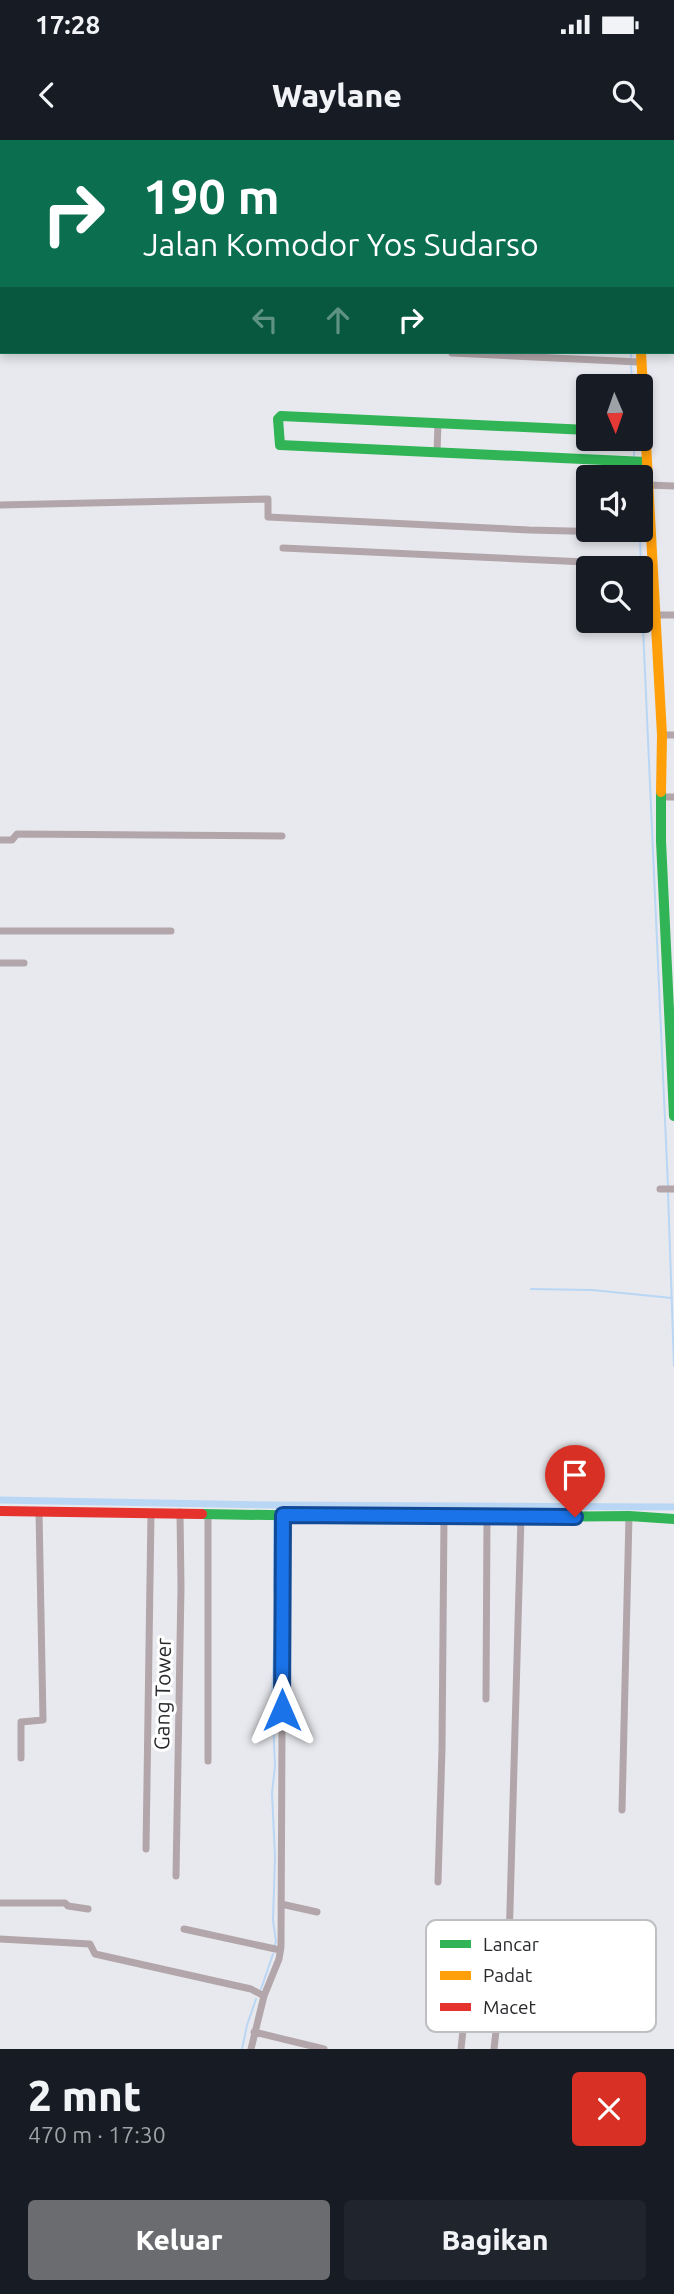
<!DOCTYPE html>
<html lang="id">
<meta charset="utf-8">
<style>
:root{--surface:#171b24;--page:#20242c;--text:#f1f3f6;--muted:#9ea1a6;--accent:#6b6c70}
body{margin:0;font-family:Ubuntu,sans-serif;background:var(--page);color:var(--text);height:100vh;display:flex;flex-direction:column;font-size:26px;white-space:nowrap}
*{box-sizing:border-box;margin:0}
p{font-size:23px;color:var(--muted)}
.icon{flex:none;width:38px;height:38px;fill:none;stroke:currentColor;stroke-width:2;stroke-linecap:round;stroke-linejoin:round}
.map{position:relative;height:1909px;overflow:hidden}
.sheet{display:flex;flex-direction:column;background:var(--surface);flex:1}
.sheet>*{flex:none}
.guide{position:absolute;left:0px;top:0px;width:676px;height:214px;box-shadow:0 4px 10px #0003;background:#0b6e4f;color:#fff;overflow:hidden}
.needle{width:46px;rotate:178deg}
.controls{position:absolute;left:576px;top:234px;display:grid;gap:14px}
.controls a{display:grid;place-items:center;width:77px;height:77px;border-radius:7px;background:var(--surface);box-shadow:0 4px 10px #0003;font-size:35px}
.pin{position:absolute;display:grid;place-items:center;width:60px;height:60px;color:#fff;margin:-72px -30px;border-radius:50% 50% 50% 0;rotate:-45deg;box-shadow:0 0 7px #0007}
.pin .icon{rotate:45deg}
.me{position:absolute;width:77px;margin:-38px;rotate:0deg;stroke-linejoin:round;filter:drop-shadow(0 0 5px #0008)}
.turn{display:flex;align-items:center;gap:24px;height:147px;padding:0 28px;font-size:32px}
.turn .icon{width:91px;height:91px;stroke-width:2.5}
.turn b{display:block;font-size:49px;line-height:60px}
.lanes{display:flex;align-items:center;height:66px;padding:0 28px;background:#0003;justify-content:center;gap:35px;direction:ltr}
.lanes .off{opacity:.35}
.round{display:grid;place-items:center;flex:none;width:74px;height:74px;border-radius:7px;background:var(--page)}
.summary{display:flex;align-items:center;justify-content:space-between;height:119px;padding:0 28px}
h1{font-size:42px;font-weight:800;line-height:52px}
.button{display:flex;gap:14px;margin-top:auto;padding:14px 28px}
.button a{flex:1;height:80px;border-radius:7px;background:var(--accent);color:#fff;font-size:28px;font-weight:800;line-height:80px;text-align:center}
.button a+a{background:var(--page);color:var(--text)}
.status{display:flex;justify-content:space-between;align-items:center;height:49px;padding:0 35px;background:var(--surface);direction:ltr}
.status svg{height:19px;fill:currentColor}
header{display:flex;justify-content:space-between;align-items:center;height:91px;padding:0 28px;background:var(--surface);font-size:32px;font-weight:800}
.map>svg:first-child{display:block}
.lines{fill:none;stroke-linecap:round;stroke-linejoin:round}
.stream{stroke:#bad6f5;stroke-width:2}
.canal{stroke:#bad6f5;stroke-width:7}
.street{stroke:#b3a6aa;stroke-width:7}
.fast{stroke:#30b455;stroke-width:10}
.slow{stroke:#ff9f0a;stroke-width:10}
.jam{stroke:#e5322d;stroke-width:10}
.route-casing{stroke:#114b97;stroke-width:18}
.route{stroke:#1a73e8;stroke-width:12}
.labels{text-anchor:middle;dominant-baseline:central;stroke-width:6;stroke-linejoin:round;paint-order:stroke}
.street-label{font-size:21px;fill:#28292c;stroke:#fff}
.key{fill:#fff;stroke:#bebfc0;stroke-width:2}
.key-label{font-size:19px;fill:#28292c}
</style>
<div class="status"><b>17:28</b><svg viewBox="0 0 49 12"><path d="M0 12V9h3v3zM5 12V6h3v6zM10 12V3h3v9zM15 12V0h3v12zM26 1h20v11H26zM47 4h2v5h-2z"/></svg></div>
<header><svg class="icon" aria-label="back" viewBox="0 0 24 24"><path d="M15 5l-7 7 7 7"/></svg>Waylane<svg class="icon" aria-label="search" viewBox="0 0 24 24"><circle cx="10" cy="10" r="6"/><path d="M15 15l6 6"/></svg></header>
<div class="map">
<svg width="674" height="1909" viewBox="0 0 674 1909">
<rect width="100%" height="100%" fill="#e8e9ee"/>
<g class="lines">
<path class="stream" d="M618,0v2
M631,212v6
M631,223l1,24
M634,299v17
M635,325v13
M640,395l1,36
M641,437l1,22
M642,465l26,582
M668,1052l6,174
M531,1149l61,1 80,8
M274,1806l2,-4 -3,-22 2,-63 -3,-64 3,-27 -3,-69 4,-97 -2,-12v-68
M261,1849l12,-35
M242,1909l5,-24 9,-26"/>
<path class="canal" d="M0,1360l274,5 400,2"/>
<path class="street" d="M628,0v2
M452,213l186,9
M437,313l1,-30
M647,345l27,1
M0,365l268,-6v18l261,13 121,3
M283,408l303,14 14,7
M640,434h12
M640,461h13
M654,475h20
M662,595h12
M661,657h13
M0,700h12l5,-6 265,2
M0,791h171
M0,823h24
M660,1049h14
M486,1559l1,-182
M21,1618v-36l22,-2 -4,-208
M208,1621v-248
M622,1670l7,-294
M146,1709l5,-336
M176,1736l5,-289 -1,-75
M438,1742l4,-133 2,-231
M0,1763h65l3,3 20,3
M281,1764l36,8
M184,1789l96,21
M0,1799l90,5 5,10 156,35 13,7
M254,1892l70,17
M251,1909l13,-53 15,-37 2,-12 2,-432
M461,1909l11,-105 3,-2 32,8
M494,1909l10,-90 5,-15 12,-427"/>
<path class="fast" d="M588,290l-307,-14 -3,3 2,26 366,17
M661,652v49l13,275
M202,1374l242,4 185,-2 45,3"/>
<path class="slow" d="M641,212l21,383 -1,57"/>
<path class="jam" d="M0,1371l202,3"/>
</g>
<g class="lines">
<defs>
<path id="route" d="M282,1570l1,-195 292,2"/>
</defs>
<use href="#route" class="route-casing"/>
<use href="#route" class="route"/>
</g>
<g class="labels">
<g class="street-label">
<text transform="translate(162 1554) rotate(-89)">Gang Tower</text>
</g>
</g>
<rect x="426" y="1780" width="230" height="112" rx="10" class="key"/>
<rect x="440" y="1800" width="31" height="8" fill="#30b455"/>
<rect x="440" y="1831" width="31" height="9" fill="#ff9f0a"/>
<rect x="440" y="1863" width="31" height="8" fill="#e5322d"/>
<g class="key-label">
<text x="483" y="1811">Lancar</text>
<text x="483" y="1842">Padat</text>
<text x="483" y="1874">Macet</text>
</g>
</svg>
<div class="controls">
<a><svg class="needle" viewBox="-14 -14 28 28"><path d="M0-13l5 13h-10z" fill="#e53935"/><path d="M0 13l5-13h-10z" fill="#9ea1a6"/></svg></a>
<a><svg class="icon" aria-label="sound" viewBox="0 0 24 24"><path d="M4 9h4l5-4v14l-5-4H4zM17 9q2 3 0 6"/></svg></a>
<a><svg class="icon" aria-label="search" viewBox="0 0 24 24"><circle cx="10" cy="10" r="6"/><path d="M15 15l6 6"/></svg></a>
</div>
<div class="pin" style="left:575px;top:1377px;background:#d93025"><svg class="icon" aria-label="arrive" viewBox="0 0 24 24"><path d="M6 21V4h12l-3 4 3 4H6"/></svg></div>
<svg class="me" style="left:282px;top:1570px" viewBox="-20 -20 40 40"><path d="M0-17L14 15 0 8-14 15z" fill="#1a73e8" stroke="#fff" stroke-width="4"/></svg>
<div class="guide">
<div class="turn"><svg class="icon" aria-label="right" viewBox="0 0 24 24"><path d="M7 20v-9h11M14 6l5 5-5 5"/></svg><div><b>190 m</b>Jalan Komodor Yos Sudarso</div></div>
<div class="lanes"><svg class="icon off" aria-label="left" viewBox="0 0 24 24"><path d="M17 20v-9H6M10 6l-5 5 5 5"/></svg><svg class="icon off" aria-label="ahead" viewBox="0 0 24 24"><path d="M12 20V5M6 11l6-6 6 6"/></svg><svg class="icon" aria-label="right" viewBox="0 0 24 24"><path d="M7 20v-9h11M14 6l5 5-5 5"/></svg></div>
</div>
</div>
<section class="sheet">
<div class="summary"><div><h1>2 mnt</h1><p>470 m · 17:30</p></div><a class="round" style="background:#d93025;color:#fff"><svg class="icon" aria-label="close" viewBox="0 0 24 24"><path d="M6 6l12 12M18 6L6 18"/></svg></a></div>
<div class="button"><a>Keluar</a><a>Bagikan</a></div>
</section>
